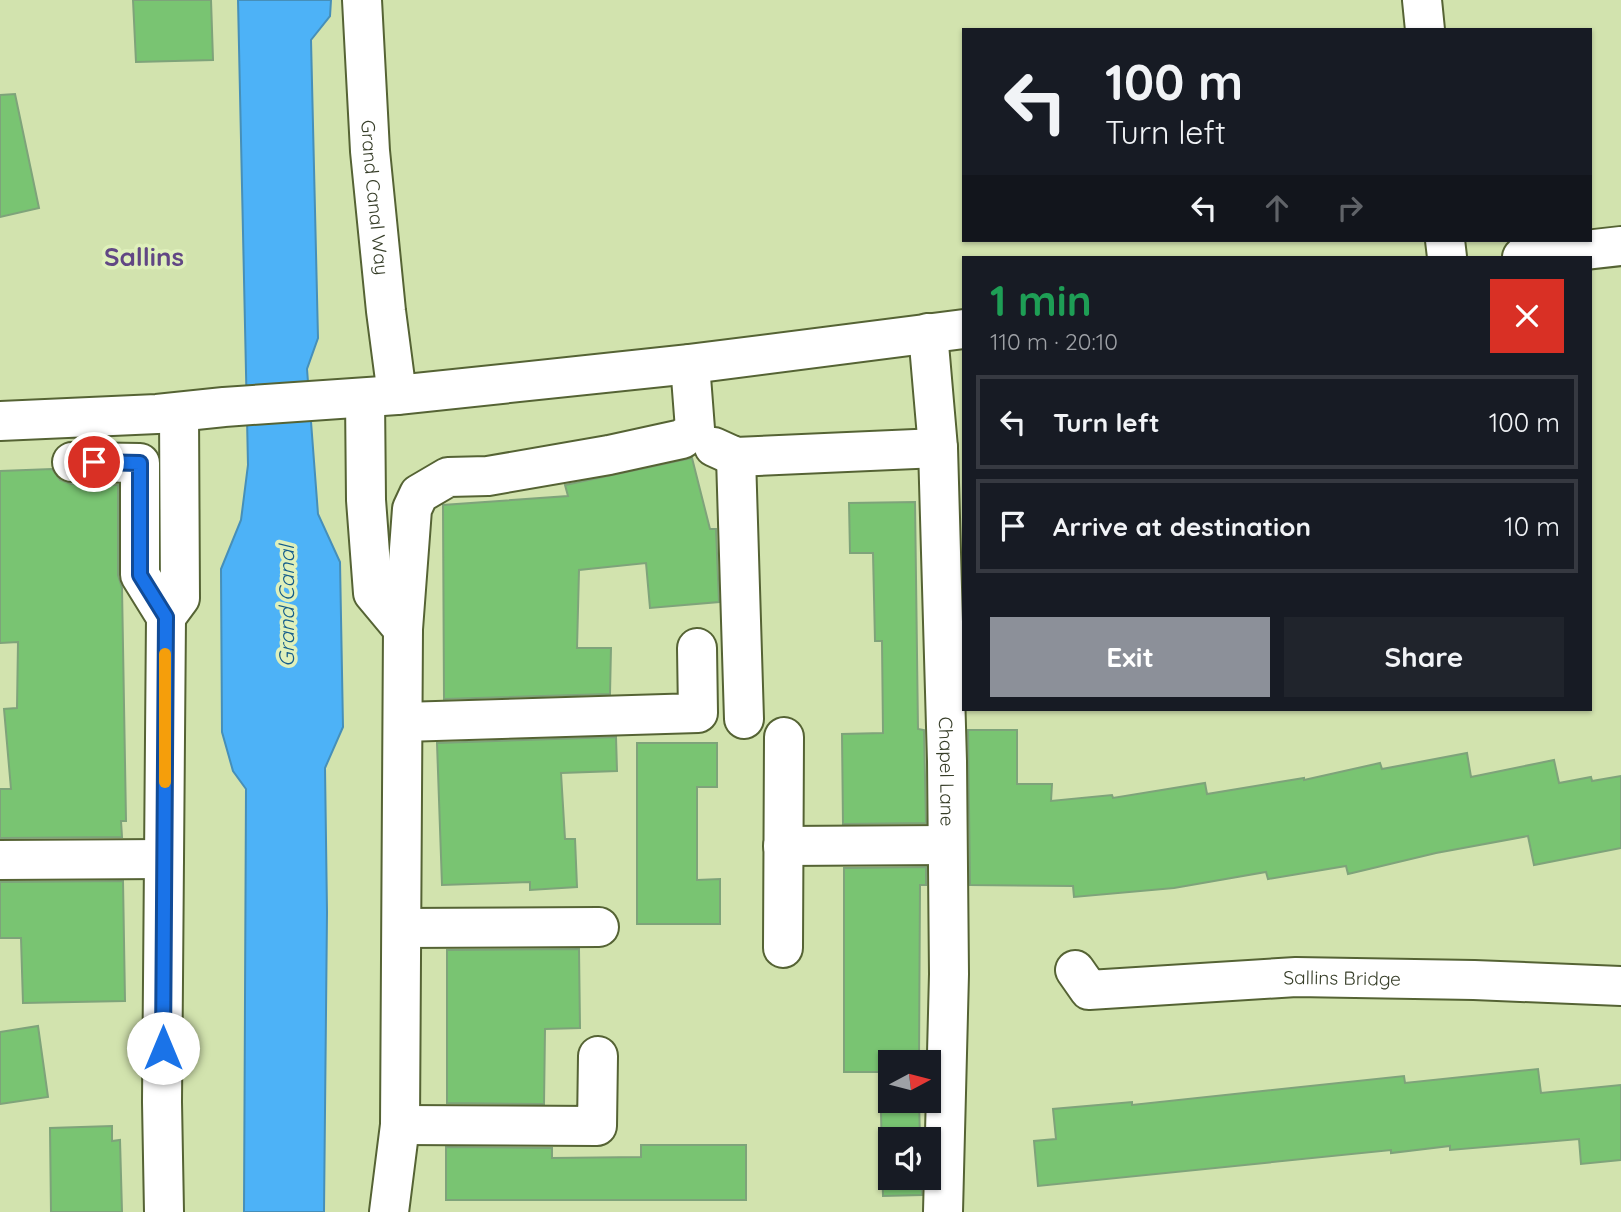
<!DOCTYPE html>
<meta charset="utf-8">
<style>
:root{--surface:#171b24;--page:#20242c;--text:#f1f3f6;--muted:#9ea1a6;--line:#363941;--accent:#8c9099}
body{margin:0;font-family:Quicksand,sans-serif;background:var(--page);color:var(--text);height:100vh;display:flex;flex-direction:column;font-size:26px;white-space:nowrap}
*{box-sizing:border-box;margin:0}
p{font-size:23px;color:var(--muted)}
.icon{flex:none;width:38px;height:38px;fill:none;stroke:currentColor;stroke-width:2;stroke-linecap:round;stroke-linejoin:round}
.map{position:relative;flex:1;overflow:hidden}
.drawer{position:absolute;left:962px;top:256px;width:630px;height:455px;display:flex;flex-direction:column;background:var(--surface);border-radius:0px;box-shadow:0 2px 5px #0004}
.drawer>*{flex:none}
.banner{position:absolute;left:962px;top:28px;width:630px;height:214px;border-radius:0px;box-shadow:0 2px 5px #0004;background:#171b24;color:var(--text);overflow:hidden}
.needle{width:46px;rotate:83deg}
.fabs{position:absolute;left:878px;top:1050px;display:grid;gap:14px}
.fabs a{display:grid;place-items:center;width:63px;height:63px;border-radius:0px;background:var(--surface);box-shadow:0 2px 5px #0004;font-size:35px}
.pin{position:absolute;display:grid;place-items:center;width:60px;height:60px;color:#fff;margin:-30px;border:4px solid #fff;border-radius:50%;box-shadow:0 2px 7px #0007}
.me{position:absolute;width:77px;margin:-38px;rotate:0deg;stroke-linejoin:round;filter:drop-shadow(0 0 5px #0008)}
.turn{display:flex;align-items:center;gap:24px;height:147px;padding:0 28px;font-size:32px}
.turn .icon{width:91px;height:91px;stroke-width:2.5}
.turn b{display:block;font-size:49px;line-height:60px}
.lanes{display:flex;align-items:center;height:66px;padding:0 28px;background:#0003;justify-content:center;gap:35px;direction:ltr}
.lanes .off{opacity:.35}
.round{display:grid;place-items:center;flex:none;width:74px;height:74px;border-radius:0px;background:var(--page)}
.summary{display:flex;align-items:center;justify-content:space-between;height:119px;padding:0 28px}
h1{font-size:42px;font-weight:700;line-height:52px;color:#1e9e55}
.primary-button{display:flex;gap:14px;margin-top:auto;padding:14px 28px}
.primary-button a{flex:1;height:80px;border-radius:0px;background:var(--accent);color:#fff;font-size:28px;font-weight:700;line-height:80px;text-align:center}
.primary-button a+a{background:var(--page);color:var(--text)}
ul{padding:0;list-style:none}
li{display:flex;align-items:center;gap:21px;height:94px;margin:0 14px 10px;padding:0 14px;border:4px solid var(--line);border-radius:0px}
li div{flex:1}
li b{display:block;font-size:26px}
li em{font-style:normal}
.map>svg:first-child{display:block}
.water{fill:#4db2f7;stroke:#468fb9;stroke-width:2}
.building{fill:#79c472;stroke:#7ea37a;stroke-width:2}
.lines{fill:none;stroke-linecap:round;stroke-linejoin:round}
.minor-casing{stroke:#556334;stroke-width:42}
.minor{stroke:#fff;stroke-width:38}
.route-casing{stroke:#114b97;stroke-width:18}
.route{stroke:#1a73e8;stroke-width:12}
.slow{stroke:#f59e0b;stroke-width:12}
.labels{text-anchor:middle;dominant-baseline:central;stroke-width:7;stroke-linejoin:round;paint-order:stroke}
.street-label{font-size:19px;fill:#373e29;stroke:#dff0bb}
.water-label{font-size:21px;font-style:italic;fill:#135c8a;stroke:#dff0bb}
.district-label{font-size:26px;font-weight:bold;fill:#614784;stroke:#dff0bb}
</style>
<div class="map">
<svg width="1621" height="1212" viewBox="0 0 1621 1212">
<rect width="100%" height="100%" fill="#d2e3ae"/>
<path class="water" d="M238,0h93l-1,16 -19,24 7,298 -11,31 11,145 22,48 3,165 -18,41 2,144 -3,300h-80l2,-423 -13,-18 -11,-39 -1,-163 20,-49 7,-55z"/>
<path class="building" d="M133,0h78l2,60 -77,2z
M15,94l24,114 -39,9v-122z
M692,458l18,71h6l3,73 -69,6 -4,-45 -67,7 -2,78h34l-1,46 -166,5 -1,-194 125,-9 -3,-11z
M52,469l8,11 11,4 47,1v90l4,13 4,233h-5l1,16 -122,1v-49h11l-7,-80 13,-1 1,-66 -18,1v-172z
M915,502l3,227 6,1 2,93 -83,1 -1,-90 41,-1 -1,-92h-7l-2,-88h-23l-1,-50z
M968,730h49v54h35l-1,17 61,-6 1,3 92,-15 2,11 97,-16v2l76,-17 2,6 85,-16 4,24 83,-17 5,23 32,-6 1,4 29,-5v72l-87,17 -6,-29 -92,17 -88,21 -2,-8 -78,13 -2,-7 -92,16 -100,9 -1,-11 -103,-1z
M616,737l1,34 -56,2 4,66h10l2,48 -47,3v-8l-88,3 -5,-142z
M637,743h80v44h-20v93l23,-1v45h-83z
M926,867v18h-6l-1,177h-28v39h28l1,38h-29v39h30l1,17 -39,1 -3,-124h-36v-204z
M123,881l2,120 -102,2 -2,-65h-21v-56z
M579,949l1,79 -35,1 -1,75 -97,-1v-153z
M38,1026l10,71 -48,7v-72z
M1538,1069l3,24 80,-8v75l-40,4 -2,-25 -129,11v-4l-59,7v-3l-353,36 -4,-45 22,-2 -3,-30 79,-7v3l272,-29 1,7z
M112,1126v15l8,-1 2,72h-71l-1,-84z
M641,1145h105v55h-300v-53l106,1v10l89,-1z"/>
<g class="lines">
<defs>
<g id="minor">
<path id="s1" d="M362,0l8,151 16,160 11,84"/>
<path d="M1422,0l3,30"/>
<path d="M1445,240l2,17"/>
<path d="M1522,257l99,-11"/>
<path id="s2" d="M928,333l10,115 9,313 2,213 -6,238"/>
<path d="M365,398l1,102 7,93 30,36"/>
<path d="M0,421l157,-7 67,-7 173,-12 293,-31 274,-35"/>
<path d="M714,447l22,10 202,-9"/>
<path d="M736,457l8,262"/>
<path d="M72,462l68,1v112l26,42 -4,485 2,110"/>
<path d="M166,617l14,-19 -1,-186"/>
<path d="M403,722l295,-9 -1,-65"/>
<path d="M783,846l164,-1"/>
<path d="M0,860l164,-1"/>
<path d="M402,928l197,-1"/>
<path d="M783,948l1,-211"/>
<path id="s3" d="M1075,970l14,20 207,-13 178,3 147,6"/>
<path d="M400,1125l197,1 1,-70"/>
<path d="M389,1212l11,-87 3,-496 9,-120 7,-15 29,-17 40,-1 121,-21 73,-16 13,-10 -5,-65"/>
</g>
</defs>
<use href="#minor" class="minor-casing"/>
<use href="#minor" class="minor"/>
</g>
<g class="lines">
<defs>
<path id="route" d="M94,462l46,1v112l26,42 -3,431"/>
</defs>
<use href="#route" class="route-casing"/>
<use href="#route" class="route"/>
<path class="slow" d="M165,782v-128"/>
</g>
<g class="labels">
<g class="street-label">
<text stroke="none"><textPath href="#s1" startOffset="198">Grand Canal Way</textPath></text>
<text stroke="none"><textPath href="#s2" startOffset="439">Chapel Lane</textPath></text>
<text stroke="none"><textPath href="#s3" startOffset="278">Sallins Bridge</textPath></text>
</g>
<g class="water-label">
<text transform="translate(286 606) rotate(-90)">Grand Canal</text>
</g>
<g class="district-label">
<text x="144" y="256">Sallins</text>
</g>
</g>
</svg>
<div class="fabs">
<a><svg class="needle" viewBox="-14 -14 28 28"><path d="M0-13l5 13h-10z" fill="#e53935"/><path d="M0 13l5-13h-10z" fill="#9ea1a6"/></svg></a>
<a><svg class="icon" aria-label="sound" viewBox="0 0 24 24"><path d="M4 9h4l5-4v14l-5-4H4zM17 9q2 3 0 6"/></svg></a>
</div>
<div class="pin" style="left:94px;top:462px;background:#d93025"><svg class="icon" aria-label="arrive" viewBox="0 0 24 24"><path d="M6 21V4h12l-3 4 3 4H6"/></svg></div>
<svg class="me" style="left:163px;top:1048px" viewBox="-20 -20 40 40"><circle r="19" fill="#fff"/><path d="M0-13L10 11 0 6-10 11z" fill="#1a73e8"/></svg>
<div class="banner">
<div class="turn"><svg class="icon" aria-label="left" viewBox="0 0 24 24"><path d="M17 20v-9H6M10 6l-5 5 5 5"/></svg><div><b>100 m</b>Turn left</div></div>
<div class="lanes"><svg class="icon" aria-label="left" viewBox="0 0 24 24"><path d="M17 20v-9H6M10 6l-5 5 5 5"/></svg><svg class="icon off" aria-label="ahead" viewBox="0 0 24 24"><path d="M12 20V5M6 11l6-6 6 6"/></svg><svg class="icon off" aria-label="right" viewBox="0 0 24 24"><path d="M7 20v-9h11M14 6l5 5-5 5"/></svg></div>
</div>
<section class="drawer">
<div class="summary"><div><h1>1 min</h1><p>110 m · 20:10</p></div><a class="round" style="background:#d93025;color:#fff"><svg class="icon" aria-label="close" viewBox="0 0 24 24"><path d="M6 6l12 12M18 6L6 18"/></svg></a></div>
<ul>
<li><svg class="icon" aria-label="left" viewBox="0 0 24 24"><path d="M17 20v-9H6M10 6l-5 5 5 5"/></svg><div><b>Turn left</b></div><em>100 m</em></li>
<li><svg class="icon" aria-label="arrive" viewBox="0 0 24 24"><path d="M6 21V4h12l-3 4 3 4H6"/></svg><div><b>Arrive at destination</b></div><em>10 m</em></li>
</ul>
<div class="primary-button"><a>Exit</a><a>Share</a></div>
</section>
</div>
